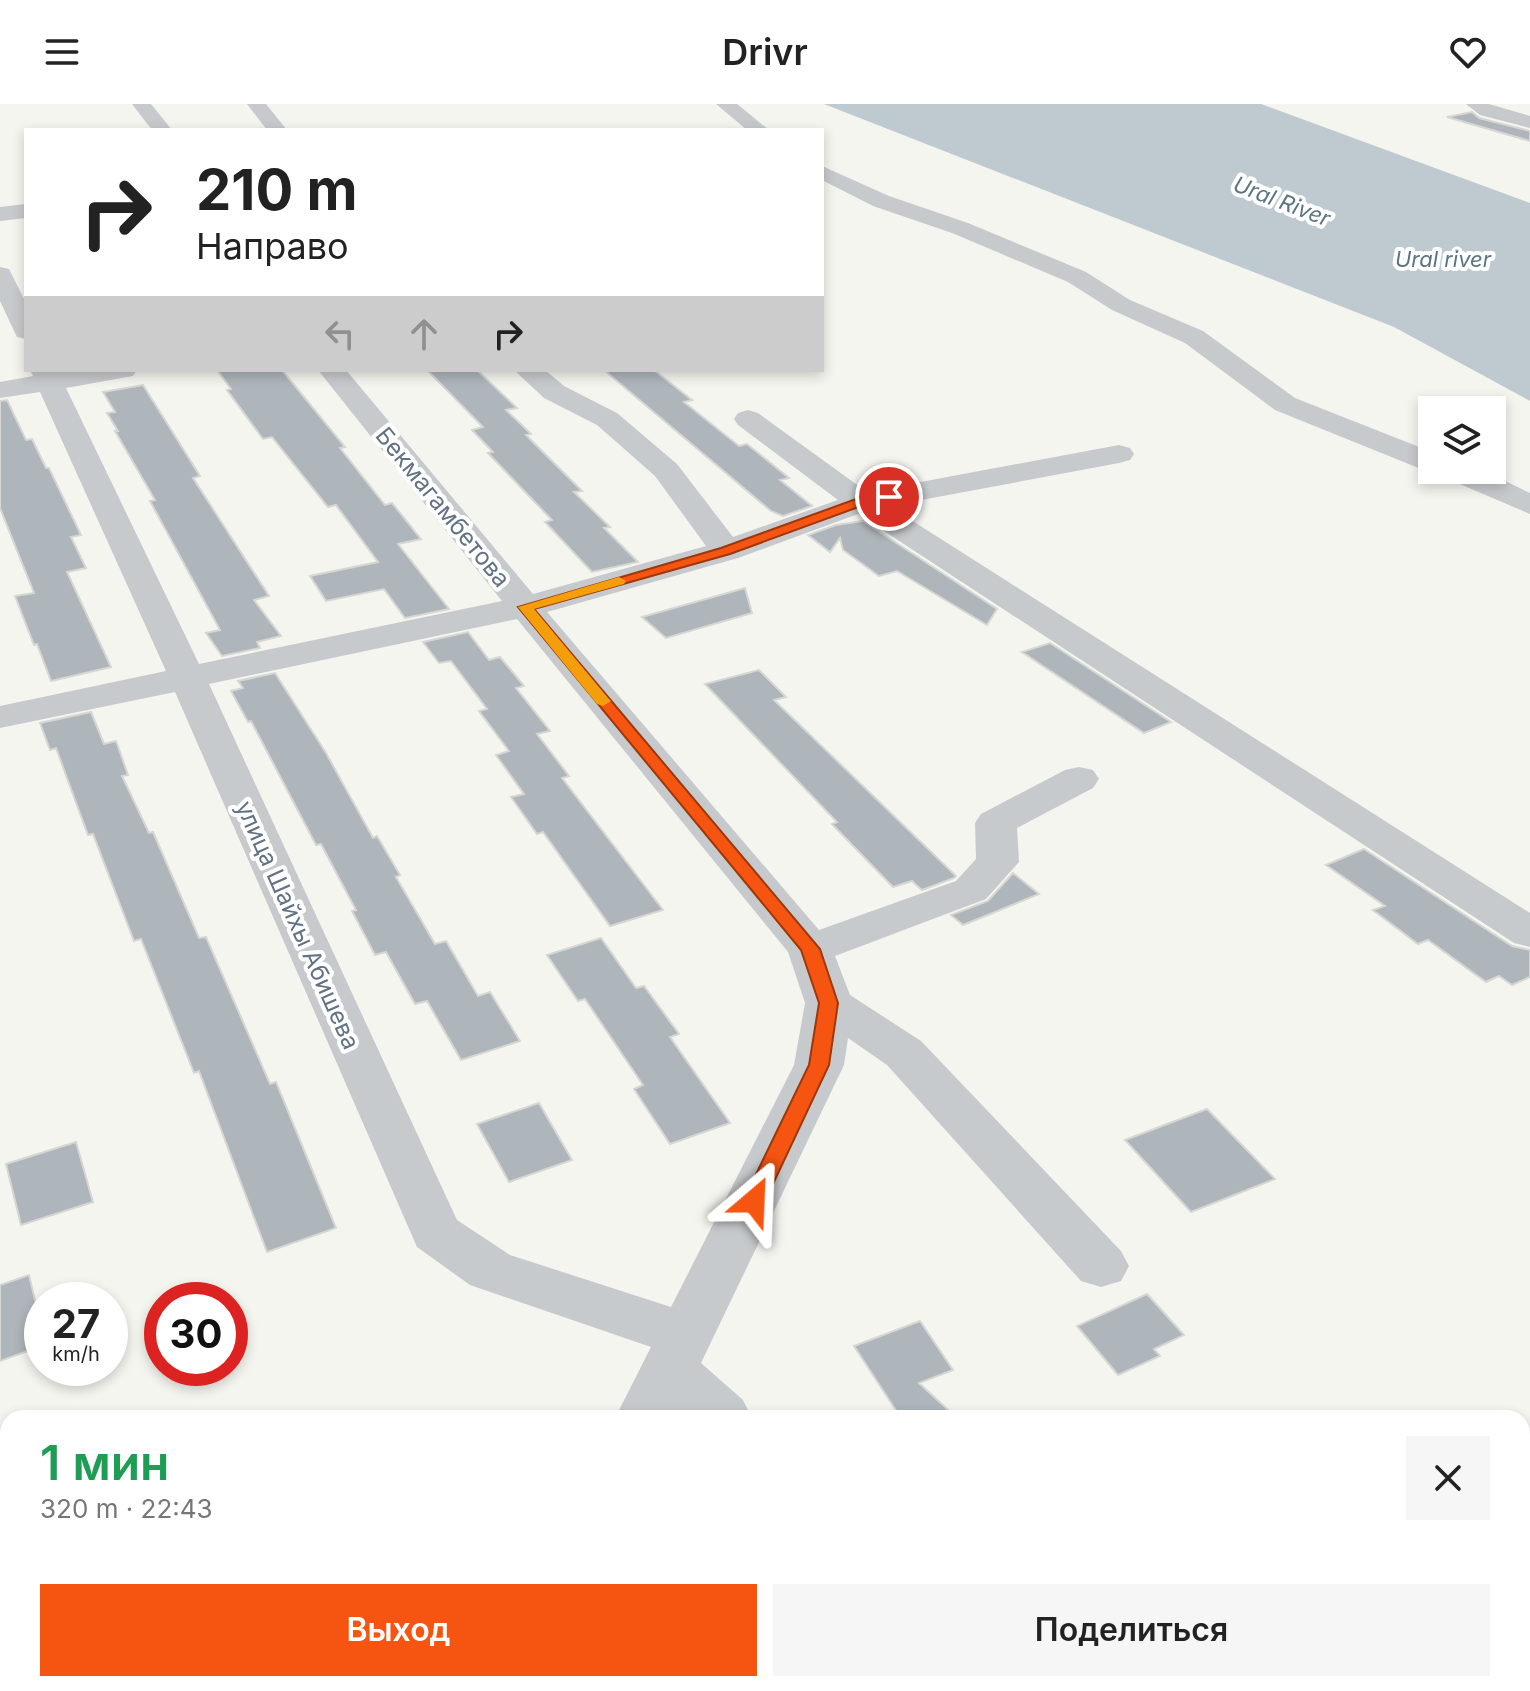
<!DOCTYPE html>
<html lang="ru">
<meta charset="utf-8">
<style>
:root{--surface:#fff;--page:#f6f6f6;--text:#222;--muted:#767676;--accent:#f55510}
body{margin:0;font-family:Inter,sans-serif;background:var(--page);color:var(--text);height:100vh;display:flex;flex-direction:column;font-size:30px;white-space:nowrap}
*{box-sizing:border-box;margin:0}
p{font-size:26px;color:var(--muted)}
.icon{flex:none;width:44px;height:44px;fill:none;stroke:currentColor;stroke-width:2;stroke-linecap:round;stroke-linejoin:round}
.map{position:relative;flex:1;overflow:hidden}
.panel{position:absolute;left:0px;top:1306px;width:1530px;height:282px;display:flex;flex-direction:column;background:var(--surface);border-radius:24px 24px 0 0;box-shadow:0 4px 12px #0003}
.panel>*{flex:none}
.guide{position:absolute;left:24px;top:24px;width:800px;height:244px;border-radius:0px;box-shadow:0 4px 12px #0003;background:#fff;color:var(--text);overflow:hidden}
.controls{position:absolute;left:1418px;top:292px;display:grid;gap:16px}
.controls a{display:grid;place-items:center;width:88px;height:88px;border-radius:0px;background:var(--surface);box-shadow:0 4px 12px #0003;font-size:40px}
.speed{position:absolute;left:24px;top:1178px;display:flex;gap:16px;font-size:40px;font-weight:700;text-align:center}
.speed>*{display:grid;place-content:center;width:104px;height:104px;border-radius:50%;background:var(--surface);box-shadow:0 4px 12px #0003;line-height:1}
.speed small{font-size:20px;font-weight:400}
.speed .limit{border:12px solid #d22;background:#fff;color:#111}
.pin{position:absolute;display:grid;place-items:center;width:68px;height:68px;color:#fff;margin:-34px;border:4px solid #fff;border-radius:50%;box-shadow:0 2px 8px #0007}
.me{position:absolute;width:88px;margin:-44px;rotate:26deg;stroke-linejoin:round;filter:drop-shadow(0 0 6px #0008)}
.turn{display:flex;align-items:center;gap:28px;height:168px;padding:0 40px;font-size:36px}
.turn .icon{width:104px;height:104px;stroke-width:2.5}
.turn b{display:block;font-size:56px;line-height:68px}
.lanes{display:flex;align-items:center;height:76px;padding:0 40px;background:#0003;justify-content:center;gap:40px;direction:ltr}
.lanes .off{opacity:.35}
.round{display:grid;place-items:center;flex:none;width:84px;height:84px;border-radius:0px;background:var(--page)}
.summary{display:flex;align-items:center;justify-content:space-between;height:136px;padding:0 40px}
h1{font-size:48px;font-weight:600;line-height:60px;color:#1e9e55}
.cta{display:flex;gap:16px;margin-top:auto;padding:16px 40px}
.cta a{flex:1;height:92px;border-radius:0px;background:var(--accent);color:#fff;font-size:32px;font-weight:600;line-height:92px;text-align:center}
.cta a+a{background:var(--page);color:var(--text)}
header{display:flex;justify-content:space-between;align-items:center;height:104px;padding:0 40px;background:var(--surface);font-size:36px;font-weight:600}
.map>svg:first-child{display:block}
.water{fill:#bfcad0}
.building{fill:#aeb5bb;stroke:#d6d6d3;stroke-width:2}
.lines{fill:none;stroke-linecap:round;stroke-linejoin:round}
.minor{fill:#c7cacd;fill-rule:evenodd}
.route{fill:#f55510;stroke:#9f370a;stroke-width:2}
.slow{fill:#f59e0b}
.labels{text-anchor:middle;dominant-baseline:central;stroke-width:8;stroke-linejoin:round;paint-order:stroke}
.far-water-label{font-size:22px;font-style:italic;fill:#5c7583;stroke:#fff}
.street-label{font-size:24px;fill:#617285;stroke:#fff}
</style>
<header><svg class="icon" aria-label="menu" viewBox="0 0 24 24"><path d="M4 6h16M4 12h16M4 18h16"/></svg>Drivr<svg class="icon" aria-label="heart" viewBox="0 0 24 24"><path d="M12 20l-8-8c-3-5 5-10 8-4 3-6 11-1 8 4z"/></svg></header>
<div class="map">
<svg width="1530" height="1587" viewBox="0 0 1530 1587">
<rect width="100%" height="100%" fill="#f5f5f0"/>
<path class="water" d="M824,0h437l269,99v198l-136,-74z"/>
<path class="building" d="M1472,8l7,6 51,13v10l-83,-24z
M217,266h65l63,77 -5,1 45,57 7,-2 29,36 -23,5 51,65 -44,9 -21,-29 -58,12 -16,-25 68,-14 -42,-57 -8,2 -56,-70 -9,2 -36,-49 4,-1z
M427,266h50l40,38 -11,2 25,24 -5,1 56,56 -8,1 36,35 -6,1 34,34 -46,10 -47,-50 7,-2 -64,-67 5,-1 -21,-22 11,-3z
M604,266h50l38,30 -8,2 55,44 8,-2 42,34 -9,2 32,26 -29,10 -12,-5z
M143,281l57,91 -7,2 76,118 -15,4 27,36 -24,6 3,6 -38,8 -16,-23 14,-3 -70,-129 5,-1 -40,-69h3l-11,-18 8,-1 -12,-20z
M7,296l19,40 6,-1 14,29h3l32,67 -10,2 15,31 -19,4 44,95 -60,14 -14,-37 -3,1 -19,-49 19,-3 -34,-85v-107z
M863,417l134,88 -10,16 -90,-54 -18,5 -36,-26 -3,-12 -10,14 -22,-17 28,-10z
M745,484l7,25 -86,25 -24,-21z
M468,528l21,28 11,-3 24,29 -8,2 34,43 -13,3 32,42 -7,2 101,132 -53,16 -67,-94 -6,2 -26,-37 13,-3 -28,-39 13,-4 -30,-40 8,-2 -36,-48 -12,2 -16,-21z
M1050,539l121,79 -27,11 -122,-81z
M759,566l27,27 -12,3 182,176 -2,2 -32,12 -10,-9 -19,6 -61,-63 5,-2 -132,-138z
M275,569l51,80 47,85 4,-2 23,39 -4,2 39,67 11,-3 32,55 12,-4 30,49 -59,19 -34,-59 -12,3 -29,-52 -11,3 -23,-44 4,-1 -35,-66 -5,1 -65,-124 -3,1 -17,-31 12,-3 -5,-7z
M91,608l13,32 12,-3 12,34 -6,1 27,57 4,-1 46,106 7,-1 64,147 6,-2 60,146 -69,24 -68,-181 -5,2 -53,-134 -7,2 -41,-107 -5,1 -32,-87 -6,2 -10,-27z
M1364,745l148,97 18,4v27l-18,8 -13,-9 -13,6 -58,-42 -10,4 -45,-34 12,-4 -59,-41z
M1013,769l26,21 -76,31 -12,-10 37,-14z
M601,834l35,50 8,-2 35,48 -9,3 60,86 -60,21 -36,-55 9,-4 -58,-86 -7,2 -31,-46z
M539,999l33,57 -63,22 -32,-58z
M1207,1005l68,70 -84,33 -66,-72z
M76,1038l17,60 -72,23 -15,-61z
M29,1171l13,54v17l-42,15v-76z
M1147,1190l37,41 -30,14 6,7 -42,19 -41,-49z
M920,1217l33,49 -34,13 38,35h-56l-47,-72z"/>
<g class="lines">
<path class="minor" d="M132,0h19l21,26h-20z
M247,0h19l21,26h-20z
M716,0h21l32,26h-22z
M1466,0h23l41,12v12l-50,-13z
M822,62l67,30 79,27 118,49 44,28 73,31 92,67 137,54v18h50l48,23v21l-89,-38 -4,-5 -16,-2 -146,-59 -90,-67 -73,-33 -44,-28 -116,-49 -79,-27 -51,-26z
M26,100v14l-26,3v-14z
M0,163l9,2 17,34v36l-9,-2 -17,-36z
M30,266h107l-4,6 -67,12 133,276 303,-63 -184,-231h28l187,224 173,-48 -51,-70 -58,-51 -53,-27 -30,-28h31l19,16 53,27 60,51 56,73 105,-37 -100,-75 -4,-6 4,-6 10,-3 10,3 109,79 252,-47 11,3 4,6 -4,6 -11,3 -230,43 641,407v34l-16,-4 -656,-429 -120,44 -191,54 272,318 137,-49 20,-22 -1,-36 6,-9 84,-44 14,-3 14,3 6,9 -6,9 -76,40 2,34 -33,37 -151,57 15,39 71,46 200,210 8,15 -8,15 -20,6 -20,-6 -194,-216 -39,-27 -4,27 -143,298 42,37 9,18h-70l-5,-4 -2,4h-60l36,-71 -181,-62 -53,-38 -242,-555 -175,36v-22l166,-35 -126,-279 -40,6v-16l33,-6zM517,515l271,333 17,51 -11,62 -123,242 -161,-52 -53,-35 -248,-536z
M1530,1372v58l-8,3v-59z
M0,1498l8,3v64l-8,-3z
M49,1580h78l3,7h-77z
M480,1580h70l-3,7h-70z
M972,1580h74l3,7h-73z
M1283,1580h72l-4,7h-71z"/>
</g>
<path class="route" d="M889,389l7,4 -2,2 -30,6 -134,49 -196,55 286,340 18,54 -9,62 -64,136 -4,5h-15l-3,-5 66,-136 10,-62 -18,-53 -283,-343 203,-59 135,-49z"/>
<path class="slow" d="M619,473l7,4 -2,3 -90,25 74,89 3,3 -8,5 -6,-2 -79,-97z"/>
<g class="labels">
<g class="far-water-label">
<text transform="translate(1282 97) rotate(21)">Ural River</text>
<text x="1443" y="155">Ural river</text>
</g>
<g class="street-label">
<text transform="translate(443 403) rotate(51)">Бекмагамбетова</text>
<text transform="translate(298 821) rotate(66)">улица Шайхы Абишева</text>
</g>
</g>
</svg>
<div class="controls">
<a><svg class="icon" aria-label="layers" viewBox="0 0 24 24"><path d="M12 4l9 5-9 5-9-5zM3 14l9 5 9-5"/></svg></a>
</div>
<div class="speed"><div>27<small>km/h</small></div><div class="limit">30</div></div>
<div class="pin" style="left:889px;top:393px;background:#d93025"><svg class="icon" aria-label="arrive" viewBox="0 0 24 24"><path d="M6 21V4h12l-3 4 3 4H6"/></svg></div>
<svg class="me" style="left:754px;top:1097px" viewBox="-20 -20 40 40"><path d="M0-17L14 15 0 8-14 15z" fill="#f55510" stroke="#fff" stroke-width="4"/></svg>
<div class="guide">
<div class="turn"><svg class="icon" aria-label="right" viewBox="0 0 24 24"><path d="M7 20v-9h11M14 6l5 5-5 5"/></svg><div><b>210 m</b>Направо</div></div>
<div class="lanes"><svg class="icon off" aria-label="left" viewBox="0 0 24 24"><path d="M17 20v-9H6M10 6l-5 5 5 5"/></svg><svg class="icon off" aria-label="ahead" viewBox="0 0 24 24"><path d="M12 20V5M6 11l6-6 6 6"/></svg><svg class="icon" aria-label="right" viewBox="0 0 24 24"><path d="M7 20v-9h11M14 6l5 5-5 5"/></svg></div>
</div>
<section class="panel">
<div class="summary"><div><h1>1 мин</h1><p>320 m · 22:43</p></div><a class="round"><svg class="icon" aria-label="close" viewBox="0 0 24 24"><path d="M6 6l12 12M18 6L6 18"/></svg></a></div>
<div class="cta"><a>Выход</a><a>Поделиться</a></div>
</section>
</div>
